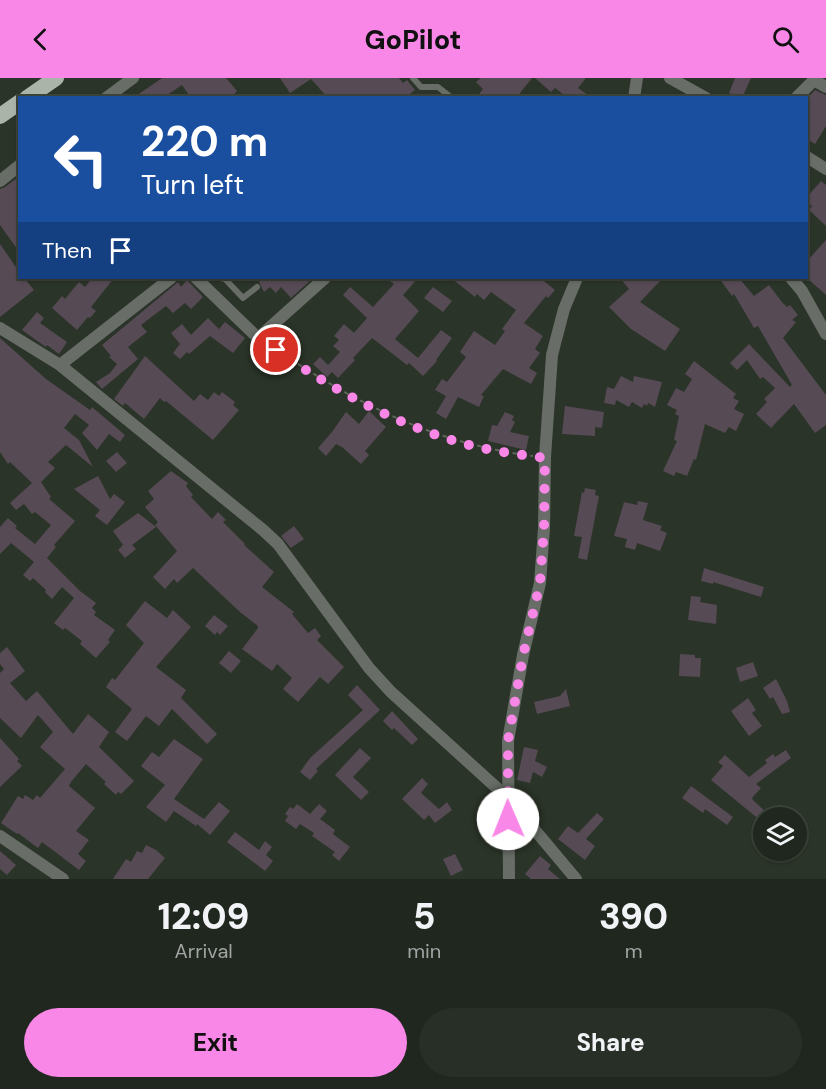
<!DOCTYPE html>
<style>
:root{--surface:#20271e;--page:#282f27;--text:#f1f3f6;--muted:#a2a5a4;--line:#3d443c;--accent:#f987e8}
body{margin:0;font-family:"DM Sans",sans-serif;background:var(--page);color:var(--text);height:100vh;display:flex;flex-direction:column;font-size:22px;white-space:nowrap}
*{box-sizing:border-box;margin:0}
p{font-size:20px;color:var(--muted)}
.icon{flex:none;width:33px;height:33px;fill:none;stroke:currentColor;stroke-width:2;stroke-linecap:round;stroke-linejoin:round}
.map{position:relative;height:801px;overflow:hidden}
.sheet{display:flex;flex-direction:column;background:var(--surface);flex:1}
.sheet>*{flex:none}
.hud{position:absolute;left:18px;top:18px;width:790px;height:183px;border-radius:0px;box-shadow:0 2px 4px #0004,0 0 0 2px var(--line);background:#1a4fa0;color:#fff;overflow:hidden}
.controls{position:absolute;left:753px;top:729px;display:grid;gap:12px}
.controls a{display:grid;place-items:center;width:54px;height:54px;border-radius:50%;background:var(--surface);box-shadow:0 2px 4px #0004,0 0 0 2px var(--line);font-size:30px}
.pin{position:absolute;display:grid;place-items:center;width:51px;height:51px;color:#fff;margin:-26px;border:3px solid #fff;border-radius:50%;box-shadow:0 2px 6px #0007}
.me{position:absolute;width:66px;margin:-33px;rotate:359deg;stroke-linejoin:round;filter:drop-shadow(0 0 4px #0008)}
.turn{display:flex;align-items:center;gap:21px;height:126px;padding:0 24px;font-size:27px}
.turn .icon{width:78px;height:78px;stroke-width:2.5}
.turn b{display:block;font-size:42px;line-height:51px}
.then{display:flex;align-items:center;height:57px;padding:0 24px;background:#0003;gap:12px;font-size:22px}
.eta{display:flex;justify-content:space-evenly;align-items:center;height:102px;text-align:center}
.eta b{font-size:36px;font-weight:800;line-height:42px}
.action{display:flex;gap:12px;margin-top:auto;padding:12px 24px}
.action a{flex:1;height:69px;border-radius:36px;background:var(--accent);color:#111;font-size:24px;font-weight:800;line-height:69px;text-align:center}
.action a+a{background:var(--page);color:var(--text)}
header{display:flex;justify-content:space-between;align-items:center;height:78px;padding:0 24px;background:var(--accent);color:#111;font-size:27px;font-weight:800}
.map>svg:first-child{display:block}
.building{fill:#564a54}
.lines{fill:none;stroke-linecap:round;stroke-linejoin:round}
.path{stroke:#5e665c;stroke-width:2;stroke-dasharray:4.5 4.5;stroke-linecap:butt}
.service{stroke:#686d67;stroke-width:6}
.minor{stroke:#686d67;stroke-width:12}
.tertiary{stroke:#686d67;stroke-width:12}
.trunk{stroke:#aab4a8;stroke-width:16}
.route{stroke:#f987e8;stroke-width:10;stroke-dasharray:0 18}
</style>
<header><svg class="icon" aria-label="back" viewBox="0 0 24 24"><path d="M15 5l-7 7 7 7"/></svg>GoPilot<svg class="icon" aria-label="search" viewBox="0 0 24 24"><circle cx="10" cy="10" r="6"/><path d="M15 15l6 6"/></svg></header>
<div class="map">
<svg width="826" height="801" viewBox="0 0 826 801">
<rect width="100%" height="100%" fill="#2b3428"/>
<path class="building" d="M162,0h64l11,13 -6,7h-40l-9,-13 -19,13h-30z
M280,0h119l4,5 4,-3 8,10 -5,4 3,4h-85l-17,-19 -21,14z
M481,0h51l-16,20h-40l7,-9 -7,-7z
M535,0h51l-8,10 14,10h-24l-13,-10 -4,4z
M735,0h16l-9,20 -13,-5z
M815,12l11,5v31l-11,18 -8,-5v-40z
M20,98v77l-20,-28v-36l5,-2z
M821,103l5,4v41l-17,-16 3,-4 -5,-4v-5z
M826,162v55l-19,-17v-17z
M0,166l20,29v5l5,1 9,11 -34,27z
M92,200h22l-23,29 5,4 -6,7 -2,-1 -11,13 -25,-22 10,-12 3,3 14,-17 6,5z
M260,200h53l-22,20 -10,-11 -5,6 -6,-6 -6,5 -5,-10 3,-3z
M386,200h32l-15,17 16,16 -24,28 23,19 23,-28 11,8 -16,22 1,1 -14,15 -14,-13 -2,2 -35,-27 -19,20 2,2 -17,18 -6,-6 -5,5 -14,-13 7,-7 8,8 12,-13 -7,-6 6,-6 -5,-4 10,-12 10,9 13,-15 -24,-23 7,-8 23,20 21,-23z
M451,200h89l15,12 -7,8 -2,-2 -22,27 19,13 -8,13 5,4 -11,15 8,5 -6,11 -28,-15 -22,26 3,1 -5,11 -21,-10 -12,22 -10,-6 10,-17 -11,-6 7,-11 5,3 19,-25 -6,-5 14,-21 21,14 10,-14 -3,-2 14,-19 -25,-18 -7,8 -7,-6 -2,3z
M620,200h43l-23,24 40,27 -15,22 -34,-22 -22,-22 20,-18z
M719,200h20l15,18 15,-11 13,17 5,5 3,-2 8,10 -6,5 4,2 -13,16 43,57v30l-11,8 -21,-29 -23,24 -15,-14 11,-12 -3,-3 11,-11 -12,-11 -3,2 -13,-19 -10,10 -7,-7 19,-19 41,43 2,-2 -34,-59 -4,2 -20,-34 -2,2z
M187,202l16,17 -12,12 -6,-6 -12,10 -7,-7 -25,19 6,7 -19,15 10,12 -36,30 -6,-7 14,-9 7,-9 -8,-7 2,-1 -9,-11 76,-63 3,5z
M433,209l19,14 -9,11 -19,-14z
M37,234l7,6 -4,5 27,19 -8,12 -12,-9 -1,2 -10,-7 -14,-10z
M208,240l11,11 6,-7 20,16 -12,15 -23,-17 -21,18 -2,-2 -7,7 -7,-6 7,-9 -9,-11 11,-9 9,11z
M0,260l46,41 44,31 2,-3 33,28 -5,7 -11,-8 -12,16 -15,-17 7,-8 -14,-11 -11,14 15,12 14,27 -27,-22 -18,17 7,6 -14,14 10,15 -2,2 26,22 -21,24 2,2 -9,11 33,33 16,12 -4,5 4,4 -2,3 21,15 -7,10 2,2 -14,16 -16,-14 2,-3 -17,-13 -2,2 -9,-7 20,-25 -12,-11 -10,12 -7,-7 1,-2 -13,-12 -3,3 -7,-6 11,-13 -23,-19 -11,11v-27l8,-9 9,8 -2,2 20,16 16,-19 -16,-13 -3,2 -8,-10 -8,6 -6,-7 22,-20 -22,-21 -2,2 -8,-12z
M145,278l49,45 6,-7 8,6 6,-8 5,4 3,-4 13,10 -2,3 6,5 -26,30 -47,-39 -2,1 -4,-4 -16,21 -19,-16 -2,3 -9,-7z
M694,283l42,33 -3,4 6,3 -5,8 10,5 -8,17 -7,-4 -4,6 -20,-9 -9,36 -2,-1 -7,17 -11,-4 -2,4 -11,-5 14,-30 -3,-1 5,-24 -4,-2 2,-4 -10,-5 9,-17 8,4 8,-13 -7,-5z
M621,298l12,6 1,-6 28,6 -7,25 -7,-4 -1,3 -3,-2 -2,4 -10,-6 -3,5 -13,-7 -1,5 -11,-2 3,-16 7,2z
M565,328l39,6 -2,16 -7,-1v9l-33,-2z
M369,333l17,16 -21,24 4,4 -8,9 -19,-17 -6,-3 -10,12 -8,-8 14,-16 14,-20 13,12z
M505,334l9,4 -2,4 3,2 -5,10 19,4 -3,14 -38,-9 4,-16 5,1z
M117,374l10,11 -11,9 -10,-11z
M171,393l17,12 -2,3 7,9 -2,2 21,22 6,-7 8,8 -3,2 22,22 -1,1 30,27 -12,15 32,25 -2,2 16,19 7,-5 6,8 -4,4 27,27 -16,17 -8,-7 -22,25 -15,-13 9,-11 -15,-14 -5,7 -30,-22 16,-21v-2l-18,-14 -47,-44 -16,15 -3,-4 -9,10 -12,-12 24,-26 -22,-26 3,-3 -13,-15 9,-8 -6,-8z
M98,398l12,23 4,-5 11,8 -18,23 -12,-9 5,-6 -26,-21z
M585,410l11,2 -1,5 4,1 -12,64 -9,-2 4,-21 -8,-1 8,-44 2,1z
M638,423l10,2 -5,17 19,6 -2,4 7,3 -7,18 -23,-8 -2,7 -10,-3 2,-8 -13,-3 10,-34 13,3z
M138,435l18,14 -24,18 4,4 -11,9 -7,-8 5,-5 -10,-14z
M294,448l10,13 -13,9 -10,-12z
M704,490l60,19 -3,10 -48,-15v2l-12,-3z
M691,518l10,1 -1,5 17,3 -1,19 -28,-4z
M145,523l22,17 6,-8 18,17 -35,40 30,23 -5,8 36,36 -10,10 -35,-35 -13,17 -13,-10 -19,25 -12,-9 17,-23 -26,-22 6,-9 3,2 29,-37 -18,-18z
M214,537l14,11 -8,9 -3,-3 -2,3 -10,-9z
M7,569l18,24 -15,12 16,18 11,-10 36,43 15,-20 21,18 -10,15 35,34 -13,13 -3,-2 -2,3 -12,-11 2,-2 -20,-18 -15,18 -2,4 26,22 -19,23 13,9 -11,14 8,7 -7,9 -37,-28 -4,6 -20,-15 -1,1 -16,-11 17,-27 5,3 2,-4 8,5 4,-5 3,3 25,-29 -25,-22 13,-15 -15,-17 -17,23 -21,-20v-45l4,-4 -4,-5v-11z
M229,573l12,10 -10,12 -12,-10z
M680,576l15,1v3h6l-1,19 -21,-1z
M753,584l5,14 -18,6 -4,-14z
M776,601l11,22 3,11 -8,2 -9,-17 -3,2 -7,-11z
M357,607l23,25 -64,59 2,2 -8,9 -10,-8 10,-14 53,-48 -15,-15z
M566,611l4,17 -33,8 -3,-12 26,-6z
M748,620l8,12 -4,3 10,13 -13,10 -18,-25z
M392,633l26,28 -6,6 -18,-17 -2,2 -9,-9z
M0,660l19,21 -2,2 5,5 -22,21z
M174,661l29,20 -29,40 30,20 15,-17 11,9 -20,24 -13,-11 -1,2 -22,-15 -8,11 -20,-15 19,-22 -24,-19 11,-14 7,5z
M524,669l14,3 -3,11 12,6 -5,10 -9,-5 -3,11 -13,-3z
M360,670l11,10 -18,19 16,15 -8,8 -26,-25z
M786,672l5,8 -35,26 5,4 -9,10 1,2 15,14 -7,7 -50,-41 12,-14 -5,-4 7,-7 24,22 18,-14 -2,-3 8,-6 2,3z
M422,700l6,6 -7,9 18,16 8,-7 5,8 -17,13 -6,-8 -5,5 -22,-21z
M691,708l42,31 -6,8 -22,-16 -2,4 -21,-15z
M297,726l13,10 9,-10 8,7 -7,8 15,11 -2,4 17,13 -11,14 -7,-6 3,-3 -23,-16 2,-3 -14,-9 -4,5 -11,-8 3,-5 -3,-2 5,-7 3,2z
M597,735l7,6 -18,20 9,7 -10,14 -27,-21 10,-13 10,7z
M235,754l24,18 6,-9 7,6 -6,8 7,6 -8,10 -38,-29z
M146,767l10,5 9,8 -17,21h-35l13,-20 5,3 6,-11 5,2z
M0,773l16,14 -9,10 -7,-6z
M455,776l8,16 -12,6 -8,-17z
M540,778l11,9 -3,4 12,10h-29l-6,-5z"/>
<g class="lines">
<path class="path" d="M268,266c83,57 163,99 265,112"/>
<path class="service" d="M413,0l8,9h17l14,11
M221,200l4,1 18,19 14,-11"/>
<path class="minor" d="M670,0l36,20
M106,20l27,-20
M796,20l18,-18 12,7
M807,79l19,12
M0,103l20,-16
M196,200l62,60 67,-60
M791,200l11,13 24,43
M0,250l60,37 203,165 15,14 91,124 22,24 117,106 68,81
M60,287l111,-87
M0,758l63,43"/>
<path class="tertiary" d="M634,20l3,-20
M509,801l-1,-138 15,-86 17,-72 4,-55 1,-71 7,-102 12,-46 13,-31"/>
<path class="trunk" d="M27,20l29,-20
M0,38l20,-14"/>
</g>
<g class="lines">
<path class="route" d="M276,272c55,38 115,72 179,91 29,9 60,13 90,17l-1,70 -4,55 -17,73 -15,85v78"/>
</g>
</svg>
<div class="controls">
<a><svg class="icon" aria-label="layers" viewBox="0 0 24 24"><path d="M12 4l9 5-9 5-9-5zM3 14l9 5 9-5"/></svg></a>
</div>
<div class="pin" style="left:276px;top:272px;background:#d93025"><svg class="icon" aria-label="arrive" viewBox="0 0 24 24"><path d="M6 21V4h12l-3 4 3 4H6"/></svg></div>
<svg class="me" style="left:508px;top:741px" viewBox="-20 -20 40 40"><circle r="19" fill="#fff"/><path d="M0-13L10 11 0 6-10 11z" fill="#f987e8"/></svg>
<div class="hud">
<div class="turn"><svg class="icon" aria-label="left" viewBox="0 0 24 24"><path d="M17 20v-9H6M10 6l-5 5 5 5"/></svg><div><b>220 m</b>Turn left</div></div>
<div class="then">Then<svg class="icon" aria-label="arrive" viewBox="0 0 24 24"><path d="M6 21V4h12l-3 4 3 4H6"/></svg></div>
</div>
</div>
<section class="sheet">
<div class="eta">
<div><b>12:09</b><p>Arrival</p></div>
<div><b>5</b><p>min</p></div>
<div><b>390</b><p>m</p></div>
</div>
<div class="action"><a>Exit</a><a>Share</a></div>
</section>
